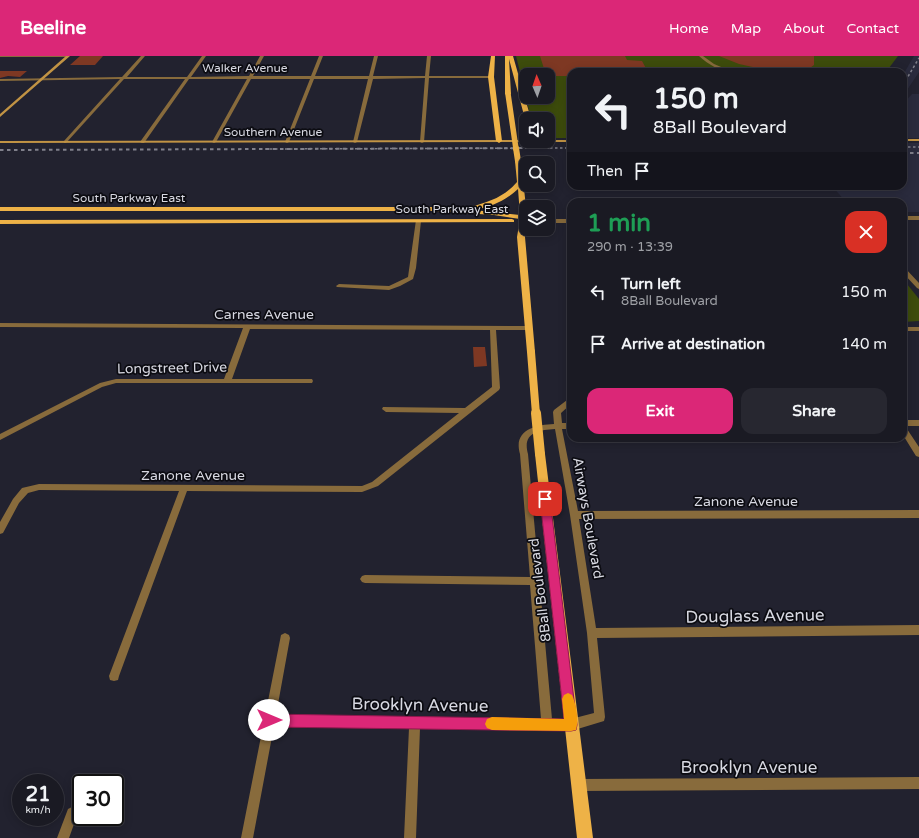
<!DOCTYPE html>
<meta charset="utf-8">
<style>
:root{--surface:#1a1a23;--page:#272730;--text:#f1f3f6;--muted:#9fa1a6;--line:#383841;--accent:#db2777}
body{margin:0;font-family:"Varela Round",sans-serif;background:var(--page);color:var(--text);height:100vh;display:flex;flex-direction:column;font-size:15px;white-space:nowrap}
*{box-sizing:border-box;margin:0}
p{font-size:13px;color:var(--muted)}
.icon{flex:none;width:22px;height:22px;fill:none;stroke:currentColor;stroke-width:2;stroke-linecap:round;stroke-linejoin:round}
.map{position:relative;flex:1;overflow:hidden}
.details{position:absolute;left:567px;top:142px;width:340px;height:244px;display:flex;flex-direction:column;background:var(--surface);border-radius:12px;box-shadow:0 2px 10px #0003,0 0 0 1px var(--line)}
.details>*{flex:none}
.top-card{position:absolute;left:567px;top:12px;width:340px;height:122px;border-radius:12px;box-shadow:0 2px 10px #0003,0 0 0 1px var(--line);background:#1a1a23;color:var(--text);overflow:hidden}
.needle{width:26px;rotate:358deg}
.controls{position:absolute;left:519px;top:12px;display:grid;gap:8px}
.controls a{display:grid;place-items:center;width:36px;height:36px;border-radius:8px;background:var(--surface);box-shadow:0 2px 10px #0003,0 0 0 1px var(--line);font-size:20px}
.speed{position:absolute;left:12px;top:718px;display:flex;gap:8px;font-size:20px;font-weight:700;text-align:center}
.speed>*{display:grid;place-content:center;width:52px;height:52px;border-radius:50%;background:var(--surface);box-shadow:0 2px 10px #0003,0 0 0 1px var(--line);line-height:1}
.speed small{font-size:10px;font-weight:400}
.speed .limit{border:2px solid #111;border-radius:6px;background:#fff;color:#111}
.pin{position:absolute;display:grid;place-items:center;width:34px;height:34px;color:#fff;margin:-17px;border-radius:8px;box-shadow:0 2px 6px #0006}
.me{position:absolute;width:44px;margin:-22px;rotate:90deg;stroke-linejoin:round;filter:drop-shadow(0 0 3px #0008)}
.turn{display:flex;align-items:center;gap:14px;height:84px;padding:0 20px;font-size:18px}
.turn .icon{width:52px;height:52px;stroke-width:2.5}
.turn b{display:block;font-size:28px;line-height:34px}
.then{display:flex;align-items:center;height:38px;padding:0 20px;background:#0003;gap:8px;font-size:15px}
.round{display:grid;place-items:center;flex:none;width:42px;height:42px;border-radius:12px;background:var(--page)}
.headline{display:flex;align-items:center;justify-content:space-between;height:68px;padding:0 20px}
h1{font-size:24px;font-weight:700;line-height:30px;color:#1e9e55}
.action{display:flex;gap:8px;margin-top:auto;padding:8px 20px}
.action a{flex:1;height:46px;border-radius:12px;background:var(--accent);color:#fff;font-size:16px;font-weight:700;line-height:46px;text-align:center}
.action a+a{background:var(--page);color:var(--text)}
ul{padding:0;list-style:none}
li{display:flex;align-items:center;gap:12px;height:52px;padding:0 20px}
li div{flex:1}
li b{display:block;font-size:15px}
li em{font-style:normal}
header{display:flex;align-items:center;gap:24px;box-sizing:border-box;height:56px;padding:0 20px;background:var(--accent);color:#fff}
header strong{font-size:19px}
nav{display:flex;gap:22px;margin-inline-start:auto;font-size:14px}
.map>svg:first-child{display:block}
.built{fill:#2a2b3d}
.green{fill:#3d4c0c}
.building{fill:#7e3823}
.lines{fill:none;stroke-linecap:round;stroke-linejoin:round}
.minor{fill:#886b3c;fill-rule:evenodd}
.tertiary{fill:#886b3c;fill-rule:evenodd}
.secondary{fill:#c19344;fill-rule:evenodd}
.primary{fill:#eeb247;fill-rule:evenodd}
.rail-far1{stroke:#80808b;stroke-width:1.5;stroke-dasharray:2.5 2.5;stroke-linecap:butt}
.rail{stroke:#80808b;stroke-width:2;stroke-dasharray:3.5 3.5;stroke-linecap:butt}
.primary-bridge-far3{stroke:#eeb247;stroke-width:5.5}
.primary-bridge-far2{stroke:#eeb247;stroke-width:6}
.primary-bridge-far1{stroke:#eeb247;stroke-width:8}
.primary-bridge{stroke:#eeb247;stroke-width:10}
.route{fill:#db2777;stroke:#8e194d}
.slow{fill:#f59e0b}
.labels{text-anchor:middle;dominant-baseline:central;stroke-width:3.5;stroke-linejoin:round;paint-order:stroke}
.far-street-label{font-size:12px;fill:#d7d8e1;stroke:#0c0c12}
.street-label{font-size:14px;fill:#d7d8e1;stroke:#0c0c12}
.near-street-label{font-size:17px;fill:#d7d8e1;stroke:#0c0c12}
</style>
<header>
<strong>Beeline</strong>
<nav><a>Home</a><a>Map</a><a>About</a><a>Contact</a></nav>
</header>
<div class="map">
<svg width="919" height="782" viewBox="0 0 919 782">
<rect width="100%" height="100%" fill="#22222f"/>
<path class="built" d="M914,0h5v16l-16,24v-21z
M912,38h7v44h-16v-34z
M903,87h16v69h-16v-10h-57l-14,-16h71z"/>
<path class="green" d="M516,0h382l-12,16h-315v66h-23v-19h-17l-5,-22h22v-22h-22v21z
M903,223l16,20v22l-16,1z"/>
<path class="building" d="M80,0h23l-8,9h-25z
M540,0h85l2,4 15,1 6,11h-77v4h-23l-2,-1z
M719,0h95v9l-7,5 -8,-3 -20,4 -17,-2 -23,-5z
M0,15h27l-7,6 -12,-1 -8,2z
M473,291h12l2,19 -13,1z"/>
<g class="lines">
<path class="minor" d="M0,0h69l-2,1h-67z
M141,0h4l-18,21h60l15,-21h4l-15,21 58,-1 11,-20h4l-11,20h58l8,-20h4l-8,20h54l5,-20h4l-5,20h52l2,-20h4l-2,20h62l2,1 -2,1h-62l-5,64 -2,1 -2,-1 5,-64 -52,1 -16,63 -2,1 -2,-1 15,-63h-54l-25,63 -2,1 -2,-1 25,-63h-59l-35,63 -2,1 -2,-1 35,-63h-58l-45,64h-2l-2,-1 45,-63h-61l-58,64h-2v-2l56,-62 -120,2v-2l122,-2z
M699,0h4l11,8 19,8c-13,0 -25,-8 -34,-16z
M416,164l5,1 -5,47 -3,11 -13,7 -11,4 -52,-3 -1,-1 3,-2 50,2 19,-9z
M903,211l2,1 14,15v6l-2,-1 -14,-15z
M0,267l528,3 3,2 -3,2h-32l4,58 -1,2 -121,96 -16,6 -175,-1 -68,185 -1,4 -4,1 -4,-1 -1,-4 70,-185 -140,-1 -11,3 -9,10 -16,30 -3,1v-12l13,-23 9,-11 17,-4 323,2 10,-4 87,-69 -73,-1 -4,-3 1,-2 82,1 27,-21 -2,-57 -240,-1 -18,50h80l1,2 -1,2h-196l-14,4 -102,53v-6l100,-51 16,-4h108l19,-51 -243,-1z
M903,271h16v4h-16z
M571,341v7l-10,9 1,10h9v6h-9l16,82 341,-1v8l-340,1 17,109 323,-3v10l-322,3 8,79 -1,4 -33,10 -151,-3 -4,110h-12l5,-110 -135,-2 -21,112h-12l40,-203 4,-2 4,2 1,3 -14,77 265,4 -11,-134 -165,-2 -3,-1 -2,-3 2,-3 3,-1 165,2 -10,-123c-7,-24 15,-29 34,-30l-1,-12 1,-2zM555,373l15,86 17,118 7,80 -23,6h-19l-24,-265c-6,-21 10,-24 27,-25z
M903,364h16v6h-14l14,21v10l-3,-1 -13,-21z
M919,721v12l-340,2 -4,-2 -2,-4 2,-4 4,-2z
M72,751l4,2 2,4 -9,25h-12l11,-29z"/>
<path class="tertiary" d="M903,160h16v4h-16z
M548,163h23v4h-23z"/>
<path class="secondary" d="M66,0h4l-70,61v-3z
M903,83h16v2h-16z
M526,84v1h22v-1h23v2l-571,1v-2z"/>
<path class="primary" d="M491,0h4l-1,21 8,64 -3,2 -3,-2 -8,-64z
M505,0h8l18,63h-6l-16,-60 2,35 -3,2 -3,-2z
M518,103l3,2 5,46 -1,30 10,115 -4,3 -4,-3 -10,-115 3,-18 -26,-4 -62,-4h-432v-4h432l38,2v-2c19,-5 34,-10 47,-25l-2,-21zM518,133l2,26 -46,-5c17,-3 31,-9 44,-21z
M512,163l2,1v2l-514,2v-4z
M540,394l4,1 1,3 48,384h-16l-42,-384 1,-3z"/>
<path class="rail-far1" d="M903,29l16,-27
M903,91h16
M265,93l306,-1"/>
<path class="rail" d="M0,94l550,-2
M910,97h9"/>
<path class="primary-bridge-far3" d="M508,38l8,55"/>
<path class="primary-bridge-far2" d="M516,92l2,13"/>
<path class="primary-bridge-far1" d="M531,296l5,62"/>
<path class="primary-bridge" d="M536,357l4,41"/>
</g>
<path class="route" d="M545,439l3,2 2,2 27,226 -1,5 -5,1 -302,-4 -5,-2 -2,-5 2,-4 5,-2 295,5 -24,-220 1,-2z"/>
<path class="slow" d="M568,637l4,2c4,8 7,26 4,35l-5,1 -79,-1 -5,-2 -2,-4 2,-5 5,-2 72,2 -2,-20 2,-4z"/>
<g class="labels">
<g class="far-street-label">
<text x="245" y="12">Walker Avenue</text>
<text x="273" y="76">Southern Avenue</text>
<text x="129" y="142">South Parkway East</text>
<text x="452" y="153">South Parkway East</text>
</g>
<g class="street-label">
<text x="264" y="258">Carnes Avenue</text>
<text transform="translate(172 312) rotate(-1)">Longstreet Drive</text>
<text x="193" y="419">Zanone Avenue</text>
<text x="746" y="445">Zanone Avenue</text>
<text transform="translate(588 462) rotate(80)">Airways Boulevard</text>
<text transform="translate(540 534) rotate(-97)">8Ball Boulevard</text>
</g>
<g class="near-street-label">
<text transform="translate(755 560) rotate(-1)">Douglass Avenue</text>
<text transform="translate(420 649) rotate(1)">Brooklyn Avenue</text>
<text x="749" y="711">Brooklyn Avenue</text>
</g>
</g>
</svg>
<div class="controls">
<a><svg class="needle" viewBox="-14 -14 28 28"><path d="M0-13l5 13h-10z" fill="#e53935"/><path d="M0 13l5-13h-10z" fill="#9fa1a6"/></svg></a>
<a><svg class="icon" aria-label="sound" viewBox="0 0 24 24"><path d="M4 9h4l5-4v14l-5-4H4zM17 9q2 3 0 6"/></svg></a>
<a><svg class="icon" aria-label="search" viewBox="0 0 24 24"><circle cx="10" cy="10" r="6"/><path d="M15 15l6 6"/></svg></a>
<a><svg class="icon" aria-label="layers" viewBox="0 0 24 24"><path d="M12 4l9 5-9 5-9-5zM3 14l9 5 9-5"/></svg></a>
</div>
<div class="speed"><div>21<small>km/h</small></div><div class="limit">30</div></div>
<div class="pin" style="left:545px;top:443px;background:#d93025"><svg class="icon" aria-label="arrive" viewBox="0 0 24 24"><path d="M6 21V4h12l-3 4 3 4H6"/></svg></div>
<svg class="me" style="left:269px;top:664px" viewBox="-20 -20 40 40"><circle r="19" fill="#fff"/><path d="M0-13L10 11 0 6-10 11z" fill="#db2777"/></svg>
<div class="top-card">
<div class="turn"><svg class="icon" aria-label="left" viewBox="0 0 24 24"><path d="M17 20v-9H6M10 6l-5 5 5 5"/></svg><div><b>150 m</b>8Ball Boulevard</div></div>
<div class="then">Then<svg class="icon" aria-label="arrive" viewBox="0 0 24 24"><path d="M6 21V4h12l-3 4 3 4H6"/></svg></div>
</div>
<section class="details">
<div class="headline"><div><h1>1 min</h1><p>290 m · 13:39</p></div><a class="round" style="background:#d93025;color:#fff"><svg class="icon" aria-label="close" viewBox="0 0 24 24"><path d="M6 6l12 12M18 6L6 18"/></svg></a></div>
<ul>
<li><svg class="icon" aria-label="left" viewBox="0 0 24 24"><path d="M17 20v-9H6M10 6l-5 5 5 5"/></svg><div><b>Turn left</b><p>8Ball Boulevard</p></div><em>150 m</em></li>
<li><svg class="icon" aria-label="arrive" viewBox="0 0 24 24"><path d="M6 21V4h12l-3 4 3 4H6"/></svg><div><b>Arrive at destination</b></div><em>140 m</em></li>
</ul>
<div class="action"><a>Exit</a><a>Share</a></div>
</section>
</div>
